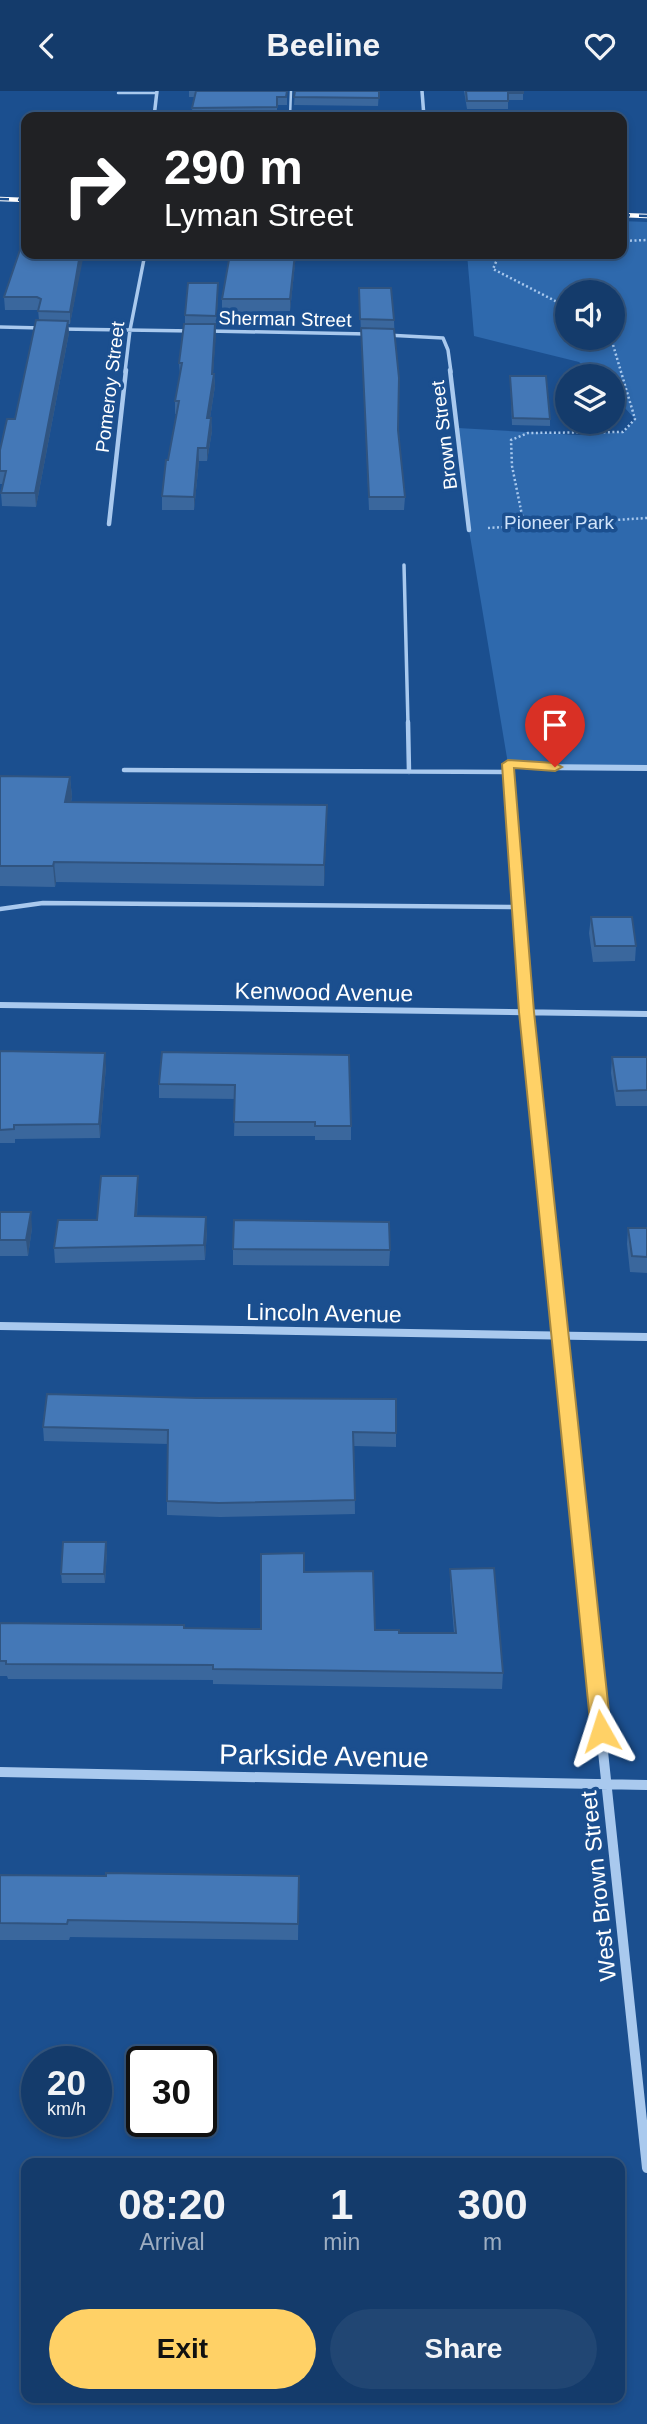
<!DOCTYPE html>
<style>
:root{--surface:#143b6b;--page:#214673;--text:#f1f3f6;--muted:#9dadc1;--line:#33557e;--accent:#ffd166}
body{margin:0;font-family:Helvetica,sans-serif;background:var(--page);color:var(--text);height:100vh;display:flex;flex-direction:column;font-size:26px;white-space:nowrap}
*{box-sizing:border-box;margin:0}
p{font-size:23px;color:var(--muted)}
.icon{flex:none;width:38px;height:38px;fill:none;stroke:currentColor;stroke-width:2;stroke-linecap:round;stroke-linejoin:round}
.map{position:relative;flex:1;overflow:hidden}
.drawer{position:absolute;left:21px;top:2067px;width:604px;height:245px;display:flex;flex-direction:column;background:var(--surface);border-radius:14px;box-shadow:0 4px 10px #0003,0 0 0 2px var(--line)}
.drawer>*{flex:none}
.hud{position:absolute;left:21px;top:21px;width:606px;height:147px;border-radius:14px;box-shadow:0 4px 10px #0003,0 0 0 2px var(--line);background:#202124;color:#fff;overflow:hidden}
.buttons{position:absolute;left:555px;top:189px;display:grid;gap:14px}
.buttons a{display:grid;place-items:center;width:70px;height:70px;border-radius:50%;background:var(--surface);box-shadow:0 4px 10px #0003,0 0 0 2px var(--line);font-size:35px}
.speed{position:absolute;left:21px;top:1955px;display:flex;gap:14px;font-size:35px;font-weight:700;text-align:center}
.speed>*{display:grid;place-content:center;width:91px;height:91px;border-radius:50%;background:var(--surface);box-shadow:0 4px 10px #0003,0 0 0 2px var(--line);line-height:1}
.speed small{font-size:18px;font-weight:400}
.speed .limit{border:4px solid #111;border-radius:10px;background:#fff;color:#111}
.pin{position:absolute;display:grid;place-items:center;width:60px;height:60px;color:#fff;margin:-72px -30px;border-radius:50% 50% 50% 0;rotate:-45deg;box-shadow:0 0 7px #0007}
.pin .icon{rotate:45deg}
.me{position:absolute;width:77px;margin:-38px;rotate:354deg;stroke-linejoin:round;filter:drop-shadow(0 0 5px #0008)}
.turn{display:flex;align-items:center;gap:24px;height:147px;padding:0 28px;font-size:32px}
.turn .icon{width:91px;height:91px;stroke-width:2.5}
.turn b{display:block;font-size:49px;line-height:60px}
.eta{display:flex;justify-content:space-evenly;align-items:center;height:119px;text-align:center}
.eta b{font-size:42px;font-weight:800;line-height:49px}
.cta{display:flex;gap:14px;margin-top:auto;padding:14px 28px}
.cta a{flex:1;height:80px;border-radius:42px;background:var(--accent);color:#111;font-size:28px;font-weight:800;line-height:80px;text-align:center}
.cta a+a{background:var(--page);color:var(--text)}
header{display:flex;justify-content:space-between;align-items:center;height:91px;padding:0 28px;background:var(--surface);font-size:32px;font-weight:800}
.map>svg:first-child{display:block}
.green{fill:#2e69ad;fill-rule:evenodd}
.lines{fill:none;stroke-linecap:round;stroke-linejoin:round}
.path{stroke:#a9c9ee;stroke-width:2.5;stroke-dasharray:2 2.5;stroke-linecap:butt}
.lane-far2{stroke:#a9c9ee;stroke-width:2.5}
.lane-far1{stroke:#a9c9ee;stroke-width:3.5}
.lane{stroke:#a9c9ee;stroke-width:4.5}
.street-far4{stroke:#a9c9ee;stroke-width:3.5}
.street-far3{stroke:#a9c9ee;stroke-width:4.5}
.street-far2{stroke:#a9c9ee;stroke-width:6}
.street-far1{stroke:#a9c9ee;stroke-width:8}
.street{stroke:#a9c9ee;stroke-width:10}
.rail-casing{stroke:#fff;stroke-width:4.5}
.rail{stroke:#1b4f8f;stroke-width:2.5;stroke-dasharray:9;stroke-linecap:butt}
.wall{fill:#3a679d}
.shaded-wall{fill:#305480}
.building{fill:#4478b7;stroke:#305480;stroke-width:2}
.route{fill:#ffd166;stroke:#a68842;stroke-width:2}
.labels{text-anchor:middle;dominant-baseline:central;stroke-width:7;stroke-linejoin:round;paint-order:stroke}
.far-street-label{font-size:19px;fill:#fff;stroke:#1b4f8f}
.far-park-label{font-size:19px;fill:#cfe3fa;stroke:#1b4f8f}
.street-label{font-size:23px;fill:#fff;stroke:#1b4f8f}
.near-street-label{font-size:28px;fill:#fff;stroke:#1b4f8f}
</style>
<header><svg class="icon" aria-label="back" viewBox="0 0 24 24"><path d="M15 5l-7 7 7 7"/></svg>Beeline<svg class="icon" aria-label="heart" viewBox="0 0 24 24"><path d="M12 20l-8-8c-3-5 5-10 8-4 3-6 11-1 8 4z"/></svg></header>
<div class="map">
<svg width="647" height="2333" viewBox="0 0 647 2333">
<rect width="100%" height="100%" fill="#1b4f8f"/>
<path class="green" d="M621,130l26,1v546l-139,-4 -39,-234 -11,-102 121,7 45,-3 11,-13 -22,-24 -1,-19h-18l-15,-14 -105,-26 -7,-82h154zM567,201h45v46h-45z"/>
<g class="lines">
<path class="path" d="M621,150l26,-1
M505,163l-6,1 -6,14 74,38
M524,434l-12,-59 -1,-26 17,-7 95,-1 12,-13 -24,-81
M488,437l159,-10"/>
<path class="lane-far2" d="M118,2h39
M290,26l1,-26"/>
<path class="lane-far1" d="M404,474l4,159"/>
<path class="lane" d="M408,631l1,50
M124,679l385,2
M0,818l43,-6 476,4"/>
<path class="street-far4" d="M422,0l2,26
M154,26l3,-26
M0,236l42,1
M61,238l132,2
M208,240l160,3
M386,244l57,3 5,12 3,22
M125,281l5,-42 15,-76"/>
<path class="street-far3" d="M450,279l19,160
M109,433l17,-154"/>
<path class="street-far2" d="M0,914l647,9
M542,1076l-16,-155 -18,-248 24,3 115,1"/>
<path class="street-far1" d="M542,1074l59,559
M0,1235l647,11"/>
<path class="street" d="M600,1632l47,445
M0,1681l647,13"/>
<defs>
<path id="rail" d="M0,108l26,1
M621,124l26,1"/>
</defs>
<use href="#rail" class="rail-casing"/>
<use href="#rail" class="rail"/>
</g>
<path class="wall" d="M189,0h98v14h-10v11h-84l-1,-8 3,-11h-6z
M295,0h84l-1,15 -84,-1z
M464,0h59v9h-15v9h-41z
M230,163h66l-6,57 -68,1v-13z
M82,168l-12,65h-2l1,9 -33,174 -34,-1 -1,-13 2,-9h-3v-34l15,-31 24,-99 -1,-10h-33l-1,-13z
M359,197l35,32 4,111 7,66 -1,13h-35z
M218,204l-5,79h1l1,12 -5,32h1l1,13 -5,30h-8l-5,49h-32v-14l14,-82h-1v-13l5,-26 -1,-12 6,-39v-9z
M510,285l40,43v7l-38,-1z
M0,685l70,1 2,20 -1,5 256,3 -3,81 -268,-4 -1,5 -55,-1z
M591,826l45,29 -1,15 -42,1 -4,-29z
M0,960l106,15 -6,72 -85,1v4h-15z
M162,961l189,74v14h-36v-4h-81l1,-37 -76,-1v-14z
M612,966h35v49h-31l-5,-33z
M138,1085v14l-1,26 70,15 -2,29 -150,3 -1,-15 43,-28z
M0,1121l32,16 -4,28h-28z
M628,1137h19v45l-17,-1 -3,-28z
M233,1158l157,1 -1,16 -156,-1z
M43,1336l353,6v14l-42,-1 1,68 -135,3 -53,-2v-14l1,-57 -124,-3z
M107,1459l-2,33h-43l-1,-9z
M450,1478l53,104 -1,16 -289,-5v-4l-205,-1 -1,-3h-7v-53l185,5 76,1 43,-57 71,58 24,3h55l-4,-49z
M0,1784l299,1 -1,64 -228,-3 -1,3h-69z"/>
<path class="shaded-wall" d="M80,163h4l-14,70v-12z
M295,163h1l-6,57v-12z
M218,192v12l-2,33v-12z
M68,230l1,12 -33,174 -1,-14z
M215,233l1,13 -4,49 2,-12 1,12 -7,45 -1,-13z
M211,327l1,13 -5,30v-13z
M198,357l1,13 -5,49v-13z
M70,686l2,20 -5,25 -2,-20z
M327,714v21l-3,60v-21z
M54,771l2,20 -1,5 -2,-21z
M105,962l1,13 -6,72 -1,-14z
M138,1085v14l-2,41 -1,-15z
M31,1121l1,16 -4,28 -2,-16z
M206,1126l1,14 -2,29 -1,-15z
M106,1451l1,8 -2,33 -1,-9z"/>
<path class="building" d="M196,0h91l-1,6h-9v10l-85,1z
M295,0h84v7l-85,-1z
M466,0h57v2h-15v8h-41z
M25,144h1v19h54l-10,58 -32,-1 3,-12 -4,-2h-33z
M230,163h65l-5,45h-68z
M188,192h30l-2,33 -31,-1z
M359,197h32l3,32 -34,-1z
M36,229l32,1 -33,172h-34l5,-22h-6v-21l7,-31h8z
M184,233h31l-3,50h2l-7,44h4l-4,30h-9l-4,49 -32,-1 4,-36h2l11,-59h-4l7,-38h-3z
M361,237l33,1 5,49 -1,52 7,67h-36z
M510,285h36l4,43 -37,-1z
M0,685l70,1 -5,25 262,3 -3,60 -270,-3 -1,4h-53z
M591,826h41l4,29h-41z
M0,960l105,2 -6,71 -85,1v4l-14,1z
M162,961l187,3 2,71h-36v-4h-81l1,-37 -76,-1z
M612,966h35v33l-30,1z
M101,1085h37l-3,40 71,1 -2,28 -150,3 4,-28h39z
M0,1121h31l-5,28h-26z
M234,1129l155,2 1,28 -157,-1z
M628,1137h19v29l-15,-1z
M47,1303l150,4 199,1v34l-43,-1 2,68 -136,3 -52,-2 1,-71 -125,-3z
M63,1451h43l-2,32h-43z
M304,1462v19l69,-1 2,59h24v3h57l-6,-64 44,-1 9,105 -290,-4v-4l-207,-1v-3h-6v-38l184,2v3l77,1v-75z
M106,1782l193,3 -1,48 -230,-4 -1,4 -67,-1v-48l106,1z"/>
<path class="route" d="M508,669l47,3 7,4 -7,4 -41,-3 20,244 77,719 -3,6 -7,2 -7,-2 -3,-6 -72,-719 -17,-248z"/>
<g class="labels">
<g class="far-street-label">
<text transform="translate(285 228) rotate(1)">Sherman Street</text>
<text transform="translate(110 296) rotate(-83)">Pomeroy Street</text>
<text transform="translate(444 344) rotate(-97)">Brown Street</text>
</g>
<g class="far-park-label">
<text x="559" y="431">Pioneer Park</text>
</g>
<g class="street-label">
<text transform="translate(324 901) rotate(1)">Kenwood Avenue</text>
<text transform="translate(324 1222) rotate(1)">Lincoln Avenue</text>
<text transform="translate(598 1795) rotate(-96)">West Brown Street</text>
</g>
<g class="near-street-label">
<text transform="translate(324 1665) rotate(1)">Parkside Avenue</text>
</g>
</g>
</svg>
<div class="buttons">
<a><svg class="icon" aria-label="sound" viewBox="0 0 24 24"><path d="M4 9h4l5-4v14l-5-4H4zM17 9q2 3 0 6"/></svg></a>
<a><svg class="icon" aria-label="layers" viewBox="0 0 24 24"><path d="M12 4l9 5-9 5-9-5zM3 14l9 5 9-5"/></svg></a>
</div>
<div class="speed"><div>20<small>km/h</small></div><div class="limit">30</div></div>
<div class="pin" style="left:555px;top:676px;background:#d93025"><svg class="icon" aria-label="arrive" viewBox="0 0 24 24"><path d="M6 21V4h12l-3 4 3 4H6"/></svg></div>
<svg class="me" style="left:601px;top:1640px" viewBox="-20 -20 40 40"><path d="M0-17L14 15 0 8-14 15z" fill="#ffd166" stroke="#fff" stroke-width="4"/></svg>
<div class="hud">
<div class="turn"><svg class="icon" aria-label="right" viewBox="0 0 24 24"><path d="M7 20v-9h11M14 6l5 5-5 5"/></svg><div><b>290 m</b>Lyman Street</div></div>
</div>
<section class="drawer">
<div class="eta">
<div><b>08:20</b><p>Arrival</p></div>
<div><b>1</b><p>min</p></div>
<div><b>300</b><p>m</p></div>
</div>
<div class="cta"><a>Exit</a><a>Share</a></div>
</section>
</div>
